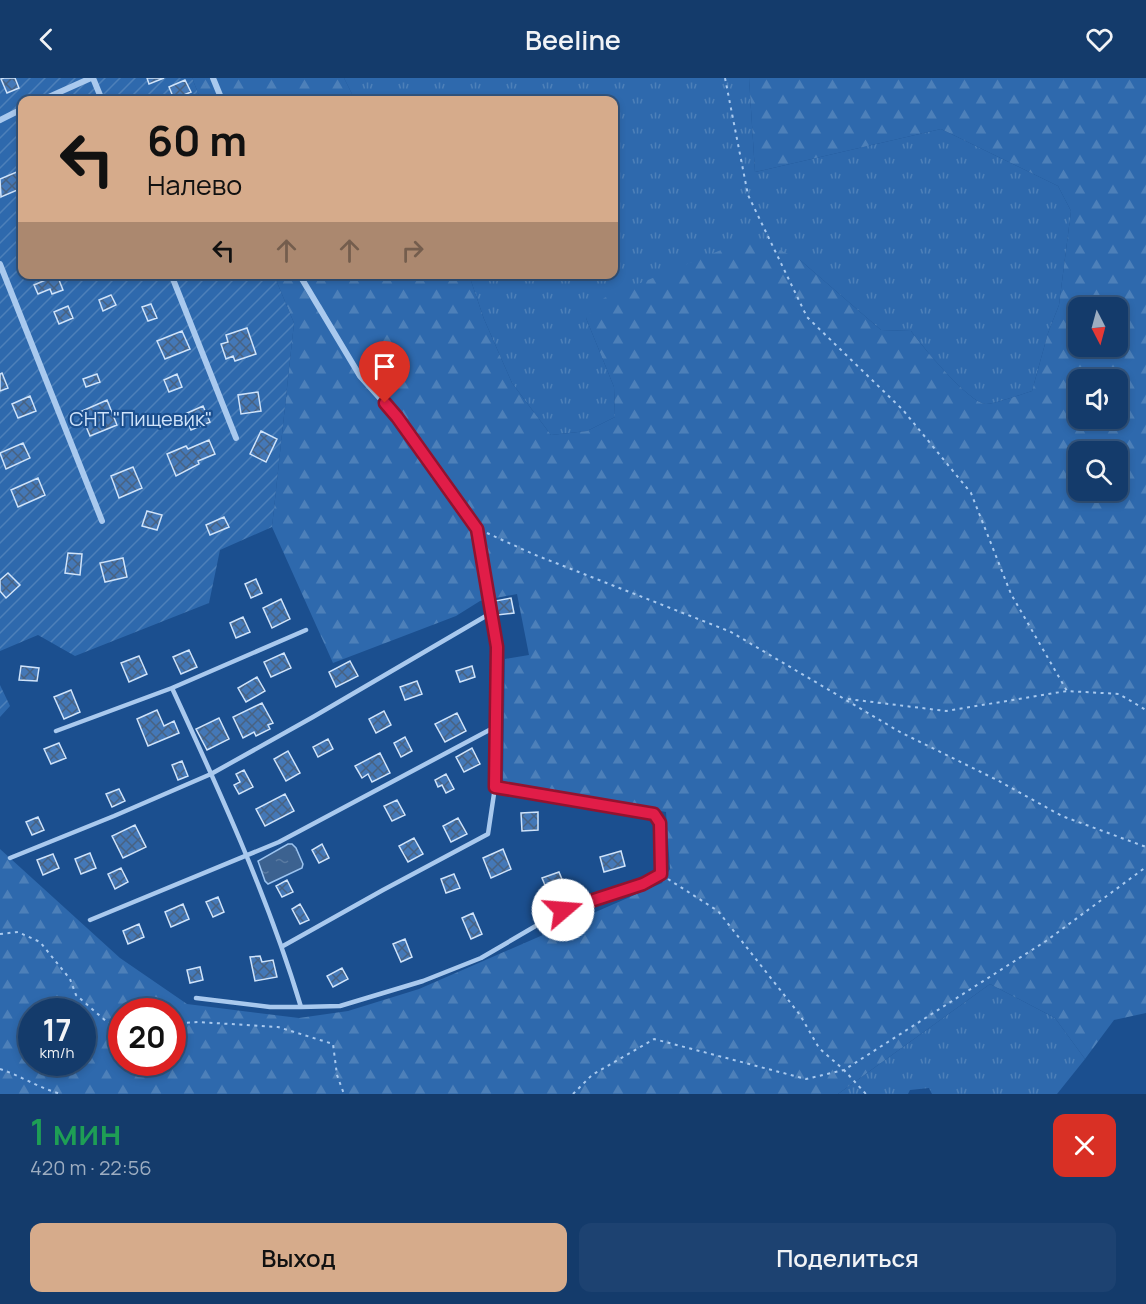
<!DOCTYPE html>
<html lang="ru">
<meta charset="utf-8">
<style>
:root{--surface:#143b6b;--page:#1d4271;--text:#f1f3f6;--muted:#9dadc1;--line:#33557e;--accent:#d6ab8b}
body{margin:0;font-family:Manrope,sans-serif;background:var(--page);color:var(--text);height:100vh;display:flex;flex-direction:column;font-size:22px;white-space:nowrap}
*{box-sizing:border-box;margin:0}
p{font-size:20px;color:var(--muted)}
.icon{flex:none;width:33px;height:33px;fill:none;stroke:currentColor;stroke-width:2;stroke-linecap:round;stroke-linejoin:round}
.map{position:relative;height:1016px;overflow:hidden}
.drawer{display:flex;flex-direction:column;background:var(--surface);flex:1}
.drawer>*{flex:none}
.top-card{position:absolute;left:18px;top:18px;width:600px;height:183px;border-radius:12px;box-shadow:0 3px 9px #0003,0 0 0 2px var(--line);background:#d6ab8b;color:#111;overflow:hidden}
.needle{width:39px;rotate:174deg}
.buttons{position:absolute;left:1068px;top:219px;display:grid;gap:12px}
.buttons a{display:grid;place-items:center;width:60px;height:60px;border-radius:12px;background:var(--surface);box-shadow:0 3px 9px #0003,0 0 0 2px var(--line);font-size:30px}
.speed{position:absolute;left:18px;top:920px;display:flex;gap:12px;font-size:30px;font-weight:700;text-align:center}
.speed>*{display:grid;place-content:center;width:78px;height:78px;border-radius:50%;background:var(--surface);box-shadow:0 3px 9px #0003,0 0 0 2px var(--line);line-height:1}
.speed small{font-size:15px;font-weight:400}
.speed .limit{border:9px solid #d22;background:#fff;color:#111}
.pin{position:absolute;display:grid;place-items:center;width:51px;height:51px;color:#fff;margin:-62px -26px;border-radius:50% 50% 50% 0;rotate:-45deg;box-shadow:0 0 6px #0007}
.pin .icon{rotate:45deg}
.me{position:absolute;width:66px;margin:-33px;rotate:72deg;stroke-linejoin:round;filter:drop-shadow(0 0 4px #0008)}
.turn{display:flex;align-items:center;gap:21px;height:126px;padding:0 30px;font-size:27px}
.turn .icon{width:78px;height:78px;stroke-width:2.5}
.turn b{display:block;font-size:42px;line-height:51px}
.lanes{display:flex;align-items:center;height:57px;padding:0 30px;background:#0003;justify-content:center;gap:30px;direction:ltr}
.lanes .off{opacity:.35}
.round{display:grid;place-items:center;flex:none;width:63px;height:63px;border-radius:12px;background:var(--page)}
.summary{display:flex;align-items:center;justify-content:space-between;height:102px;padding:0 30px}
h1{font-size:36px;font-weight:600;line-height:45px;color:#1e9e55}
.cta{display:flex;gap:12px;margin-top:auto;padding:12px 30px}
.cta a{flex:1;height:69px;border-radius:12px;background:var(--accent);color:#111;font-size:24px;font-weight:600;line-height:69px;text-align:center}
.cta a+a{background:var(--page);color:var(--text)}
header{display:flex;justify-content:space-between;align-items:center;height:78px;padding:0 30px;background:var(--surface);font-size:27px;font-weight:600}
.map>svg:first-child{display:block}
.grass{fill:url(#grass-tufts)}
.forest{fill:url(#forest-firs);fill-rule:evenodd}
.garden{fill:url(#garden-furrows)}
.water{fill:url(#water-ripples);stroke:#9cc4f0;stroke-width:1.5}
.building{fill:url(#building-cross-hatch);stroke:#cfe3fa;stroke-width:1.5}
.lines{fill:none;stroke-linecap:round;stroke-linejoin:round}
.path{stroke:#a9c9ee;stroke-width:2;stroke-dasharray:3 4.5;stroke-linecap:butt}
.lane{stroke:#a9c9ee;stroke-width:4.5}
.street{stroke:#a9c9ee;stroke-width:6}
.route-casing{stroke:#92132f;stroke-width:15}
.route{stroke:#e11d48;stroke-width:10}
.labels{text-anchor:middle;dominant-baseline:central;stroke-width:4.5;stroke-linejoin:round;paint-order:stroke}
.park-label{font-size:20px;fill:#cfe3fa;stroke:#1b4f8f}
</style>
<header><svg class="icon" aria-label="back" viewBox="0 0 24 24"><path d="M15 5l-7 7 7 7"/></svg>Beeline<svg class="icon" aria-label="heart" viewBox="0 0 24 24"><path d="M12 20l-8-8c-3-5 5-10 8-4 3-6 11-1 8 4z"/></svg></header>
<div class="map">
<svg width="1146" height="1016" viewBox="0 0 1146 1016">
<defs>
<pattern id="grass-tufts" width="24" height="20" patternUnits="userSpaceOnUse" patternTransform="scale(1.5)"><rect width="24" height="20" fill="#2e69ad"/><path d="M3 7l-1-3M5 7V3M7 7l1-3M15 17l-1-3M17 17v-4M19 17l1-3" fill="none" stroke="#4d80b9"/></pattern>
<pattern id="forest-firs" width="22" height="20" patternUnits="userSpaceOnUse" patternTransform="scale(1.5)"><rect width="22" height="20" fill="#2e69ad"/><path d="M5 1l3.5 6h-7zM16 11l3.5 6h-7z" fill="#4d80b9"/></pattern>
<pattern id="garden-furrows" width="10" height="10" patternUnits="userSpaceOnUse" patternTransform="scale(1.5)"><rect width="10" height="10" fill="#2e69ad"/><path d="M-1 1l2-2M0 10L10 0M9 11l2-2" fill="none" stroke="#4d80b9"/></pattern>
<pattern id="water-ripples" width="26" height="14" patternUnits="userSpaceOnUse" patternTransform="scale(1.5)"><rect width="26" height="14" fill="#3c6290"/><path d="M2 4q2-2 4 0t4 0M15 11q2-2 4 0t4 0" fill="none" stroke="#597aa1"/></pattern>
<pattern id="building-cross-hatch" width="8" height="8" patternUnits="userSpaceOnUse" patternTransform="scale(1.5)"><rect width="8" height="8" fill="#4478b7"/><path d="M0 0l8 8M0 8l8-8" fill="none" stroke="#486282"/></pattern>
</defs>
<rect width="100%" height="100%" fill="#1b4f8f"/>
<path class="grass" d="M344,0h405l6,94 186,-43 117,57 13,25 -12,94 -11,28 -16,58c-10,3 -37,13 -46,13 -17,-1 -64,-58 -75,-73l-30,-1 -81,-70 -214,58 28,69 1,30 -28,14 -36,4 -39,-52 -28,-64 -15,-44 145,-1v-174h-259z
M990,906l65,34 30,41 -28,35h-125l-3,-6 -19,2 -2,4h-70z"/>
<path class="forest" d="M192,0h152l11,22h-154z
M749,0h397v935l-32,7 -29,39 -30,-41 -65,-34 -152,110h-838v-245l120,109 67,46 112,14 49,-7 71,-22 243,-106 8,-14 -4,-57 -163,-30 2,-123 24,-4 -12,-61 -37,7 -24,15 -123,47 -61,-136 22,-204 -20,-48h195l15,44 28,64 39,52 36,-4 28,-14 -1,-30 -28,-69 18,-20 139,-57 29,5 28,14 81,70 30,1c11,15 58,72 75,73 9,0 36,-10 46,-13l16,-58 11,-28 12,-94 -13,-25 -117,-57 -186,43zM1078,230h40v38h-40zM1078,302h40v38h-40zM1078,374h40v38h-40zM32,933h50v51h-50zM122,933h50v51h-50z"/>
<path class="garden" d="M0,0h192l9,22h-179v174l252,1 20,48 -22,204 -52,23 -11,53 -134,53 -37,-21 -38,16z
M0,607l10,21 -10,11z"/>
<path class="water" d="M288,766h4l4,4 7,16 -1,4 -34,16 -3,-3 -7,-20z"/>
<path class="building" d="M4,0h11l4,10 -12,5 -6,-14z
M147,0h17l-15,6z
M185,2l6,12 -17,7 -5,-12z
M19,93l3,9v8l-21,9 -1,-18z
M57,197l6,15 -11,4 -2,-5 -12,5 -4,-9z
M111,217l5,10 -13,6 -4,-11z
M151,226l6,14 -9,3 -6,-14z
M68,228l5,12 -14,6 -5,-12z
M247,250l9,26 -21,7 -2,-5 -7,3 -5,-15 7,-2 -2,-7z
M182,253l8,18 -25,10 -8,-18z
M2,295l6,15 -8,3v-17z
M97,296l3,8 -14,5 -3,-8z
M177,296l5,13 -13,5 -5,-12z
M258,314l3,19 -20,3 -3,-19z
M30,318l6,15 -18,7 -6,-14z
M107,322l10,25 -27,11 -10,-24z
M203,328l7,16 -19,8 -6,-16z
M261,353l16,8 -11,23 -16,-8z
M209,362l6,14 -17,7 1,3 -23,12 -9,-22 19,-8 2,3z
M23,365l7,15 -24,11 -6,-16z
M133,389l9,21 -23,10 -8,-22z
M38,400l7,17 -27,12 -7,-17z
M147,433l15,4 -5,15 -15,-4z
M224,439l5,10 -19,8 -4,-10z
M68,475l14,1 -2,21 -15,-2z
M123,480l4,19 -22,5 -5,-19z
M8,495l12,12 -14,13 -6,-7v-11z
M256,501l6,14 -11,5 -6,-14z
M511,520l3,15 -17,2 -2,-14z
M281,521l9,20 -18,9 -9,-20z
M243,539l7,15 -14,6 -6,-15z
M189,572l8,17 -16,7 -8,-17z
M284,575l7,15 -20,9 -7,-15z
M139,578l8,18 -18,8 -8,-19z
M350,583l8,15 -22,11 -7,-15z
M21,588l18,2 -2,13 -18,-1z
M472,588l3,11 -15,5 -4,-11z
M257,599l8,14 -19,11 -8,-14z
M417,603l5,13 -17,6 -5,-13z
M71,612l9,22 -16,7 -10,-22z
M262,625l11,20 -5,2 2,4 -14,7 -2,-4 -11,6 -10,-21z
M157,632l7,16 10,-5 5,12 -31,13 -11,-27z
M384,633l7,14 -15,8 -7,-14z
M457,635l9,18 -21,11 -10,-18z
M219,640l10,21 -22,11 -11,-21z
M405,659l7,14 -11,6 -7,-14z
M328,661l5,10 -15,8 -5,-10z
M59,665l7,15 -15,6 -7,-15z
M472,670l8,16 -16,8 -8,-15z
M288,673l12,22 -14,8 -12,-22z
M380,675l10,20 -18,9 -4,-8 -6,4 -7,-12z
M182,683l6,15 -10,4 -6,-15z
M244,692l9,17 -14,7 -5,-9 6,-3 -4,-8z
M446,696l8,15 -8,4 -4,-8 -4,2 -3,-7z
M119,711l6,12 -13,6 -6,-13z
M285,716l9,17 -29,15 -9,-17z
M397,722l8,15 -13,6 -8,-15z
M538,734v18l-16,1 -1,-18z
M38,739l6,13 -12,5 -6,-13z
M458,740l9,16 -16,8 -8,-16z
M135,747l11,22 -23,11 -11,-22z
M414,760l9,16 -15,8 -9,-16z
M322,766l7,14 -10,5 -7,-13z
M503,771l8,20 -20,9 -8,-20z
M621,773l4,15 -21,6 -4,-15z
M90,775l6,15 -15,6 -6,-15z
M53,776l6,14 -16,7 -6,-15z
M121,790l7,14 -13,7 -7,-15z
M559,794l8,19 -17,6 -8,-19z
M454,796l6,14 -14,5 -5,-14z
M287,802l6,12 -11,5 -6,-11z
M218,819l6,15 -11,5 -7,-15z
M183,826l6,15 -18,8 -6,-15z
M300,826l9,16 -9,4 -8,-15z
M473,835l9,21 -11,5 -9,-21z
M139,846l5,13 -16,7 -5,-13z
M405,861l7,18 -11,5 -8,-18z
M260,878l2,6 11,-2 4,17 -22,4 -5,-24z
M200,889l3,13 -13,3 -3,-13z
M342,890l6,11 -15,8 -6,-11z"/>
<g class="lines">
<path class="path" d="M725,0l23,117 59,122 96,93 68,83 40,101 56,97 52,3 27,16
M487,455l46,21 198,78 169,100 97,48 65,36 84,31
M848,621l98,12 121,-20
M668,801l50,32 82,104 19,33 25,22 22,24
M0,856l18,-2 22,10 30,37 6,16 31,27 15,2
M172,946l26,-2 80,5 55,17 4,31 7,19
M0,991c21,7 39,19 61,25
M573,1016l19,-19 62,-36 152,40 38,-9 202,-129 100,-74"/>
<path class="lane" d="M172,610c48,104 96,209 129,319l39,-1 83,-25 58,-23 82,-48 80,-26 18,-10 -1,-51 -6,-9 -159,-27 -7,47 -105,56 -100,56
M56,653l116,-43 134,-58
M10,780l104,-42 97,-42 102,-57 178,-104
M90,842l189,-78 216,-115
M196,920l74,9h31"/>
<path class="street" d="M93,0l9,22
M213,0l9,22
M42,22l49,-22
M0,42l22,-11
M0,186l102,257
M171,196l65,164
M299,196l61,102 37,41 80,112 20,118 -2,140"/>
</g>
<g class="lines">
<defs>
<path id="route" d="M385,325l12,14 80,112 20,118 -2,140 159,27 6,9 1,51 -18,10 -80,26"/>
</defs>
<use href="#route" class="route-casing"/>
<use href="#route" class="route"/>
</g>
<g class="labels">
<g class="park-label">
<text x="141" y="340">СНТ "Пищевик"</text>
</g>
</g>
</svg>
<div class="buttons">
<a><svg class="needle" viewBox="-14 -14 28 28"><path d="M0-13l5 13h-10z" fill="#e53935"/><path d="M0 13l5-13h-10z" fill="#9dadc1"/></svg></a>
<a><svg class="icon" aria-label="sound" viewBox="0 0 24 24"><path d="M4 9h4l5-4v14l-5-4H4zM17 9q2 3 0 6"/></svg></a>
<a><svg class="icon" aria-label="search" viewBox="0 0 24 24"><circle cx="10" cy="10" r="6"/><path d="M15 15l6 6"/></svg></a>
</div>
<div class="speed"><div>17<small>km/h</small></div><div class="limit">20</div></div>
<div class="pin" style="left:385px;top:325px;background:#d93025"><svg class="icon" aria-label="arrive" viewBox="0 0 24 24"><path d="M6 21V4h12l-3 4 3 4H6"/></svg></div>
<svg class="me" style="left:563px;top:832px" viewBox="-20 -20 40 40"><circle r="19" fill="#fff"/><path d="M0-13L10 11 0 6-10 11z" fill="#e11d48"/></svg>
<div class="top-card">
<div class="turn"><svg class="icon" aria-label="left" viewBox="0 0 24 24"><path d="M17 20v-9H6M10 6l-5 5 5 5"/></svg><div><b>60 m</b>Налево</div></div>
<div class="lanes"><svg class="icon" aria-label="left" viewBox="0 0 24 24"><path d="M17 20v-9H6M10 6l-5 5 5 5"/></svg><svg class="icon off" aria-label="ahead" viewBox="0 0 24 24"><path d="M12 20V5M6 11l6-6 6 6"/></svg><svg class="icon off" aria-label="ahead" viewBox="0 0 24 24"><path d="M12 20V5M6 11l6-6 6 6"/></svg><svg class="icon off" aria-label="right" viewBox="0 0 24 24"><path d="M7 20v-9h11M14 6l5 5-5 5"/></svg></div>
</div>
</div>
<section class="drawer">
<div class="summary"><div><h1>1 мин</h1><p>420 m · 22:56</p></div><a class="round" style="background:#d93025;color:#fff"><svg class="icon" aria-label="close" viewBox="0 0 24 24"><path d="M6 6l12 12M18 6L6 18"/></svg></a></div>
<div class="cta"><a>Выход</a><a>Поделиться</a></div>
</section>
